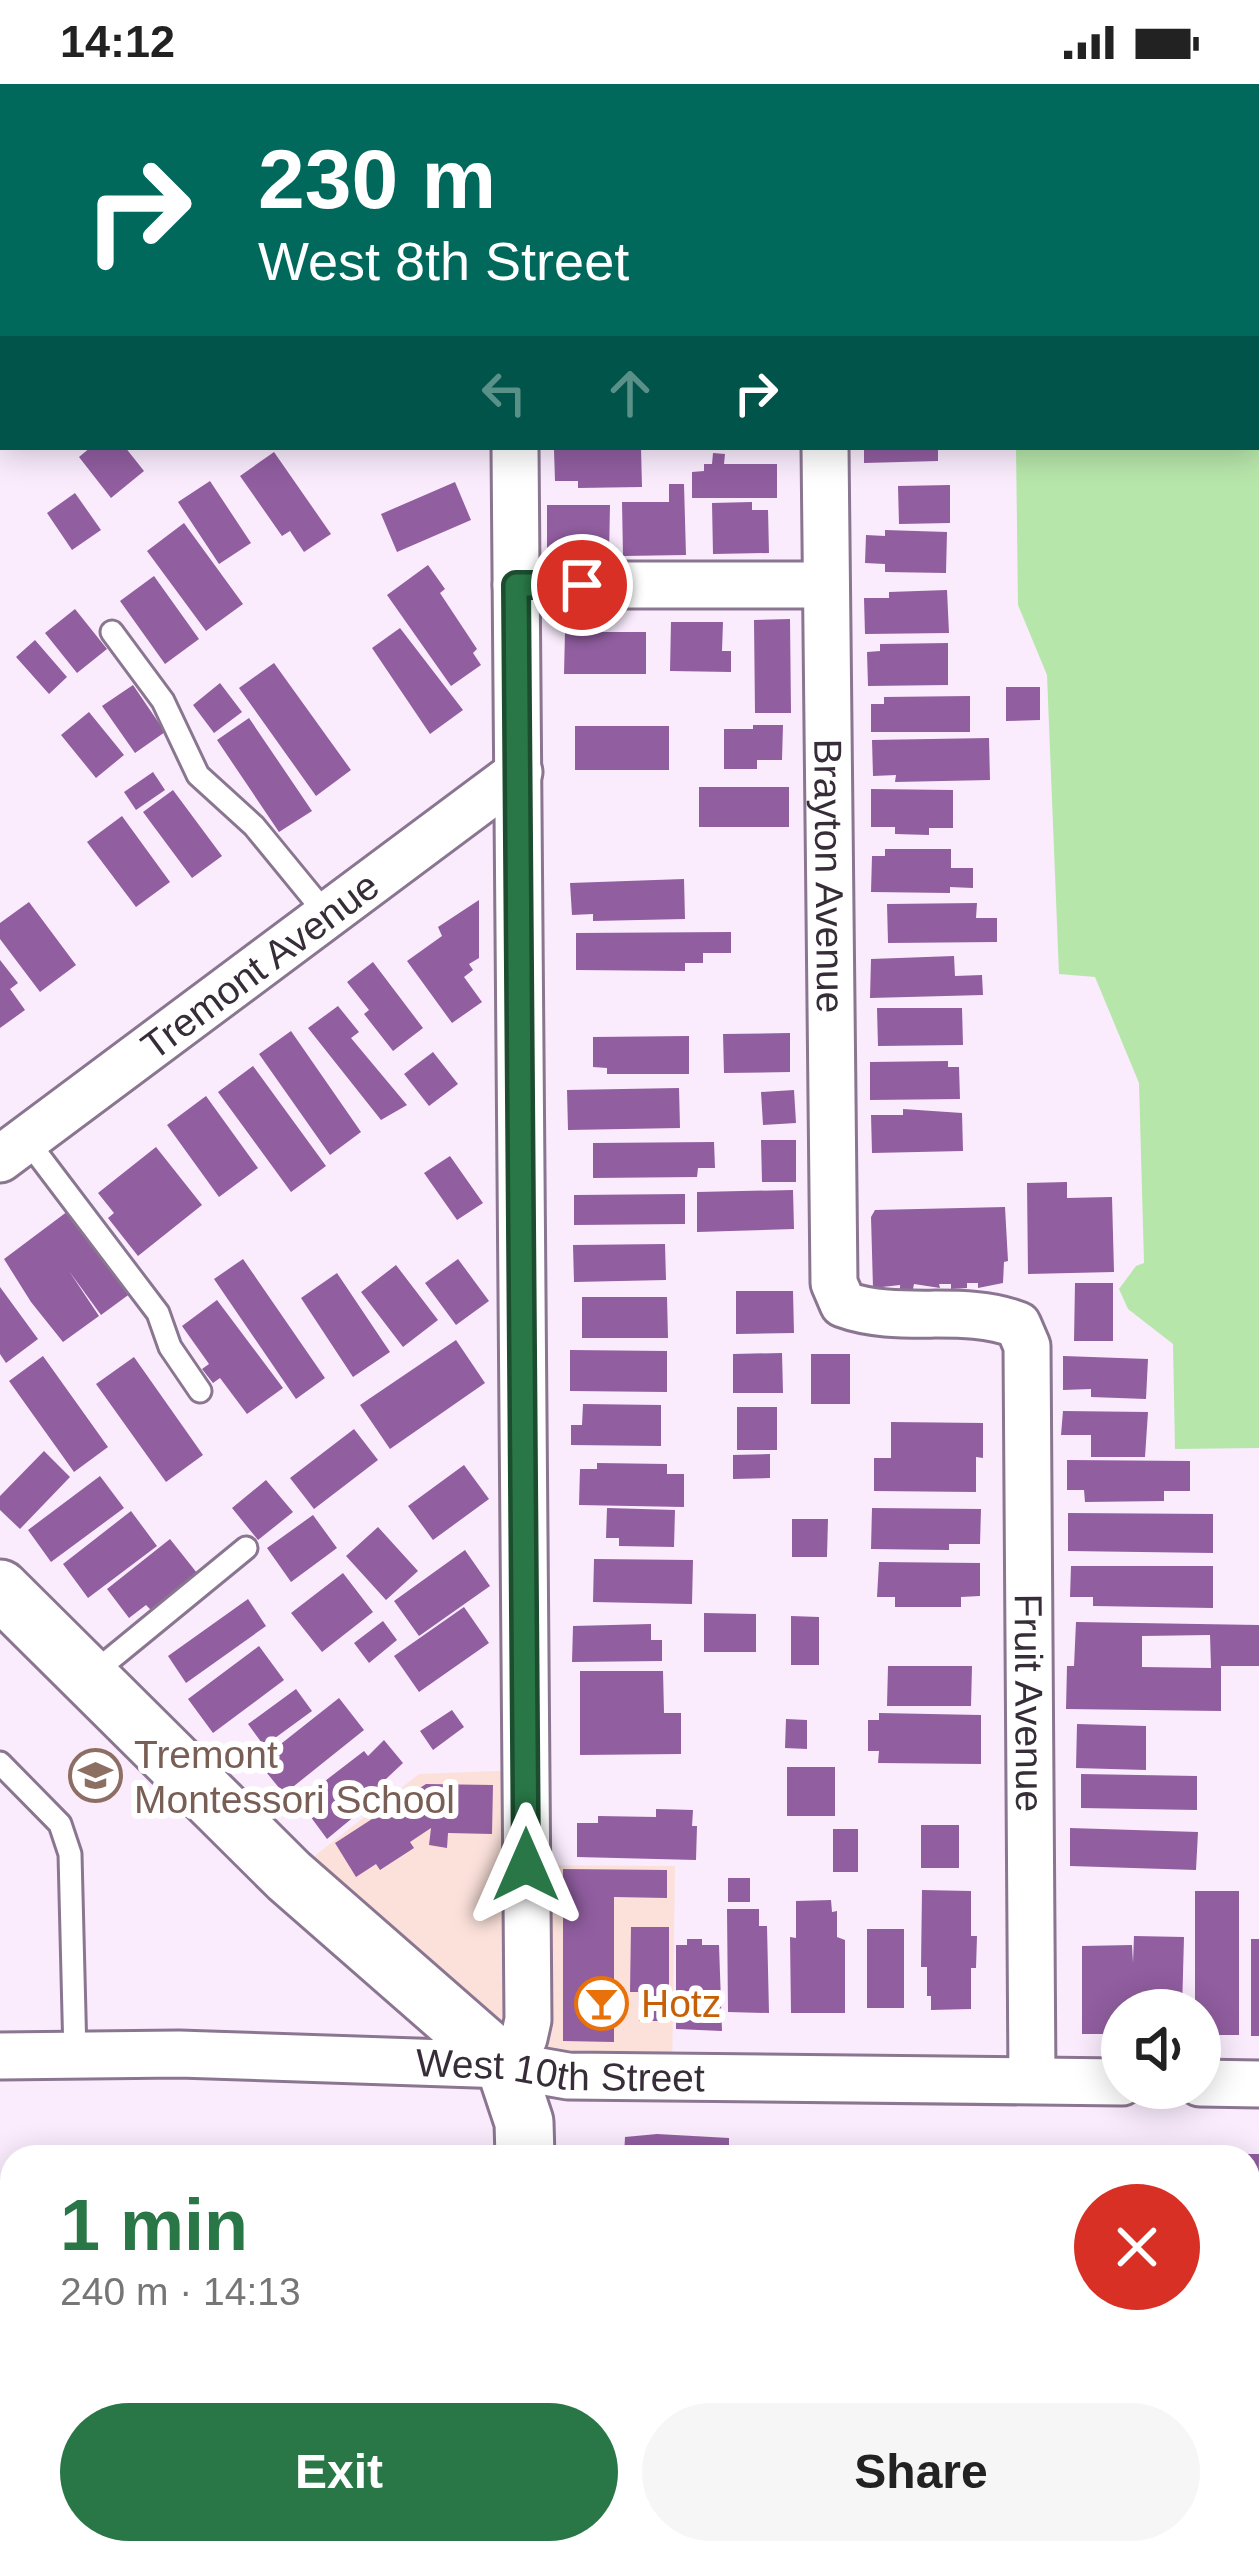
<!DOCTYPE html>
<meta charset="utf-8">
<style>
:root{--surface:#fff;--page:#f6f6f6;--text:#222;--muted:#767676;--accent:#297747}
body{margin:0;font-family:Helvetica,sans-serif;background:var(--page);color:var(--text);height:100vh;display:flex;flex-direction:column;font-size:45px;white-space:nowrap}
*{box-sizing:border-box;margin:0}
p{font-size:39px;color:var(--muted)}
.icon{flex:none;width:66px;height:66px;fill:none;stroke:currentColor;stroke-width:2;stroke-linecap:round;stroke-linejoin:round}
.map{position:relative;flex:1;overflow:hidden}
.details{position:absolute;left:0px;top:2061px;width:1260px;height:420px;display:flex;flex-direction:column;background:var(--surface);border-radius:36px 36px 0 0;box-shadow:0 6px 30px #0003}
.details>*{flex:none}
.guide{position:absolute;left:0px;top:0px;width:1260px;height:366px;box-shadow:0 6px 30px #0003;background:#00695c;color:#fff;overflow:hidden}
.controls{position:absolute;left:1101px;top:1905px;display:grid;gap:24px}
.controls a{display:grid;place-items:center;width:120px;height:120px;border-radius:50%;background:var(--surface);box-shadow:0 6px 30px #0003;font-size:60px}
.pin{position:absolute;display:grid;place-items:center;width:102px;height:102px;color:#fff;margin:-51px;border:6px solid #fff;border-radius:50%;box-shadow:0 3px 12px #0007}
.me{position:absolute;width:132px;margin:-66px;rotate:0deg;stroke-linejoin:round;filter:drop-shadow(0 0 9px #0008)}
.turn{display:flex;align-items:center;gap:42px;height:252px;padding:0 60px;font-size:54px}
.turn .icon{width:156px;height:156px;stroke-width:2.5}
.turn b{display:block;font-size:84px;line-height:102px}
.lanes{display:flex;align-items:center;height:114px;padding:0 60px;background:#0003;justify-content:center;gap:60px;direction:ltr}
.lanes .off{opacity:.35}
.round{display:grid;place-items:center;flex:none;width:126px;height:126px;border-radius:63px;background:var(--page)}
.overview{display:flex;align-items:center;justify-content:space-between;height:204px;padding:0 60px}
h1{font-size:72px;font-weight:700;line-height:90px;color:var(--accent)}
.button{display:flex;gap:24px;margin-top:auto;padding:24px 60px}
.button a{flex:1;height:138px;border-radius:72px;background:var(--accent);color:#fff;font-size:48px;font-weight:700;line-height:138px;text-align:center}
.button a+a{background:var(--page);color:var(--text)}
.status{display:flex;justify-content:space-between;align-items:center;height:84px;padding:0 60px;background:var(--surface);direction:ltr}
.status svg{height:33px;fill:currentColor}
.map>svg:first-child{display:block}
.commercial{fill:#fbe1da}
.green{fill:#b7e6aa}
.building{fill:#915ea0;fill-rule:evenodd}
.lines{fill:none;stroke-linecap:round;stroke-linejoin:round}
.service-casing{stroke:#8a7690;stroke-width:27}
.minor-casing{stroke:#8a7690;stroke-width:51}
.tertiary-casing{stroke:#8a7690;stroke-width:63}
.service{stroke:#fff;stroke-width:21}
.minor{stroke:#fff;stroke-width:45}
.tertiary{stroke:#fff;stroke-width:57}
.route-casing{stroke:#1b4d2e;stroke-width:30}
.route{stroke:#297747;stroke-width:21}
.labels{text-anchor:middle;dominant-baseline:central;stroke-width:12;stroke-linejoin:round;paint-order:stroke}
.street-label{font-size:39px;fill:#362d38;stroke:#fff}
.education-label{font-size:39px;fill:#785e54;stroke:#fff;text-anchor:start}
.food-label{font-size:39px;fill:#c56008;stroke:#fff;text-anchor:start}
</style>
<div class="status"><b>14:12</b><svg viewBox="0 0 49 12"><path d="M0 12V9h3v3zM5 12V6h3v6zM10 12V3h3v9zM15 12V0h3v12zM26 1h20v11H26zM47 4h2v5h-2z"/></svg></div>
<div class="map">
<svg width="1259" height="2481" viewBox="0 0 1259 2481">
<rect width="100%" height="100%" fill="#faecfd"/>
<path class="commercial" d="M526,1686v95l149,1 -3,211 -104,-1 -279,-200 130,-102z"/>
<path class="green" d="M1011,0h248v1364l-84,1 -2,-105 -45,-35 -9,-20 17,-23 8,-3 -5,-180 -44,-106 -36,-3 -12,-299 -29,-70 -2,-158h241v-360z"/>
<path class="building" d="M91,363h34l19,24 -33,27 -32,-41z
M864,363h74v14l-74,2z
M641,364l1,39 -64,1v-7h-23l-1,-31z
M274,368l57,82 -27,18 -14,-21 -8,5 -42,-60z
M713,369l12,1 -1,10h53v34h-85v-26l12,-1v-7h8z
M210,397l41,62 -32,21 -41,-62z
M455,398l16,38 -74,32 -16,-38z
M669,400h15l2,71 -63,1 -1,-54h47z
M950,401v38l-51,1 -1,-38z
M75,409l26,37 -29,20 -25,-37z
M752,418v8h16l1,43 -56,1 -1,-51z
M547,421h63l-1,51h-62z
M184,439l59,81 -37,27 -59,-80z
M885,446l62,2 -1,41 -61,-1v-8l-20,-1 1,-28 19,1z
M428,481l17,24 -5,4 37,56 -4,4 8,12 -30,21 -64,-91z
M154,492l45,63 -34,25 -45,-63z
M947,506l2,43 -84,1 -1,-36h25v-6z
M75,525l32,40 -30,24 -32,-40z
M790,535l1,94h-36l-1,-93z
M671,538h52l-1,29h9v21l-61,-1z
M400,544l63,82 -33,24 -58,-86z
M565,548h81v42h-82z
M35,556l32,37 -18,17 -33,-37z
M948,559v42l-80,1 -1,-34 13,-1v-7z
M274,579l77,107 -35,26 -77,-108z
M220,599l22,29 -28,21 -21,-28z
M133,601l32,47 -30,21 -33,-47z
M1006,603h34v33l-34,1z
M970,612v36h-99v-28h13v-7z
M89,628l35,43 -28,23 -35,-43z
M249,634l63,93 -33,21 -62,-92z
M753,641h30l-1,35h-25v9h-33v-40h29z
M575,642h94v44h-94z
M989,654l1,42 -95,2 1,-7 -23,1 -1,-36z
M153,688l12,18 -29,20 -12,-18z
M699,703h90v40h-90z
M871,705l82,1v38h-24v7l-34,-1v-7h-24z
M173,706l49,66 -30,22 -49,-66z
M122,732l48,66 -34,25 -49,-65z
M885,765h66v19h22v20l-23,-1v6l-79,-1 1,-36h13z
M684,795l1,40 -92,2v-7l-21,1 -2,-32z
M479,816v58l-10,6 4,6 -9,7 18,25 -30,21 -45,-62 35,-25 -4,-9z
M29,818l47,63 -36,27 -40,-53v-16z
M977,819l-1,15h21v24l-109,1 -1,-39z
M731,848v21h-28v10h-18v8l-109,-1v-37z
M954,872l1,20 27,-1 1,20 -113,3 1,-39z
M0,876l18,23 -8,6 15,21 -25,18z
M373,878l50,66 -30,23 -29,-37 5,-4 -22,-28z
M338,922l21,26 -8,6 56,67 -26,15 -73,-92z
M877,924h85l1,37 -85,1z
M291,947l70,101 -31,23 -71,-101z
M790,949v39l-66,1 -1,-39z
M689,952v38h-82v-6l-14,-1v-30z
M433,968l25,32 -29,22 -25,-32z
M948,977v6h11l1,32 -90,1v-38z
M253,982l73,100 -35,26 -73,-100z
M679,1004l1,40 -112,2 -1,-40z
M794,1006l2,33 -33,2 -2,-33z
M206,1012l52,72 -39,29 -52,-72z
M903,1025l59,4 1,38 -91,2 -1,-38h32z
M761,1056h35v42h-34z
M714,1058l1,26h-17l-1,9 -104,1v-35z
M156,1063l46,58 -64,51 -30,-38 6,-5 -16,-20z
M450,1072l33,47 -26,17 -33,-47z
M1067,1098v16l45,-1 2,75 -86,2 -1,-91z
M793,1106l1,39 -97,3v-40z
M685,1110v30l-111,1v-30z
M1005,1123l3,54 -4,1 -1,21 -25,5v-5h-11v5l-16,1v-5h-12l1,4 -26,-4 -1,5h-13v-4l-27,3 -2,-71 4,-7z
M68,1127l63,82 -30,22 -32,-44 30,45 -36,26 -32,-40 -27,-43z
M665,1160l1,36 -92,2 -1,-37z
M243,1175l82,119 -29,21 -82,-120z
M458,1175l31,42 -33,24 -31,-42z
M396,1181l42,55 -35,27 -42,-55z
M337,1189l53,79 -37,25 -52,-79z
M1075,1199h38v58h-39z
M0,1203l38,52 -32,24 -6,-9z
M736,1207h57l1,42 -58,1z
M582,1213h85l1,41h-86z
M217,1216l66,88 -36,26 -27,-36 -7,5 -11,-14 7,-5 -27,-38z
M456,1256l29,43 -95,66 -30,-44z
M570,1266l97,1v41l-97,-1z
M782,1269l1,40h-50v-39z
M811,1270h39v50h-39z
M43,1272l65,91 -34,25 -65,-91z
M1063,1272l85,3 -2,40 -55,-2v-8l-28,1z
M134,1273l69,98 -37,27 -70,-98z
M583,1320l78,1v41l-90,-1v-20h11z
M737,1323h40v43h-40z
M1063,1327l85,1 -3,45h-54v-22h-30z
M891,1338l92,1v35l-7,-1v35l-102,-1v-33h17z
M354,1345l24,31 -64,49 -24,-31z
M44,1367l26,26 -50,52 -20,-19v-14z
M770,1370v24l-37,1v-24z
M1067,1376l123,1v30h-26v10l-79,1 -1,-12h-17z
M597,1379l70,1v10h17v33l-105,-2 1,-36h17z
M464,1381l25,34 -56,41 -25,-34z
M100,1392l24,32 -73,54 -23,-32z
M266,1396l27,32 -35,28 -26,-32z
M607,1424l68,2 -1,37 -55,-1v-8h-13z
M872,1424l109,1 -1,35h-31v6l-78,-1z
M131,1427l26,35 -69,52 -25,-34z
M1068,1429l145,1v39l-145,-2z
M313,1431l24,33 -46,34 -24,-34z
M792,1435h36l-1,38h-35z
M378,1443l40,44 -32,29 -40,-44z
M170,1455l27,34 -46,37 -5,-5 -17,13 -22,-29z
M465,1466l25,36 -71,50 -25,-35z
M594,1475l99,1 -1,44 -99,-2z
M879,1478l101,1v33l-19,1v10h-66v-10h-18z
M1071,1482h142v42l-120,-2v-9h-23z
M343,1489l30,39 -51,40 -31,-39z
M248,1515l18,27 -80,57 -18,-27z
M464,1523l25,36 -70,49 -25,-36z
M704,1529l52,1v38h-52z
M791,1532l28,1v48h-28z
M383,1537l14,19 -28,23 -15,-20z
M1076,1538l183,3v41h-38v45l-155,-2 1,-43h7zM1210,1551l1,33 -69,-1v-31z
M651,1540v16h11v21l-90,1 1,-36z
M259,1562l25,34 -71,53 -25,-34z
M888,1582h84l-1,40h-84z
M580,1587h83l1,42h17v41l-101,1z
M296,1605l16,22 -48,35 -16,-22z
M339,1614l25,32 -80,64 -26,-32z
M452,1626l12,17 -31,23 -13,-19z
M879,1629l102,2v49l-103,-1 1,-12h-11v-31h11z
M786,1635l21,1v29l-22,-1z
M1077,1640l69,2v44l-70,-2z
M384,1656l19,23 -17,16 5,7 -64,53 -28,-38 65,-50 4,5z
M787,1683h48v49h-48z
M1081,1690l116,2v34l-116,-2z
M426,1700l67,1 -1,49 -44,-1 -1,15 -18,-3 2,-17 -21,14 4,6 -34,22 -4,-6 -20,13 -21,-34z
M656,1725l37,1 -1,16h5l-1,34 -119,-3v-34h21v-7l58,1z
M921,1741h38v43h-38z
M1070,1744l128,4 -2,38 -126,-4z
M833,1745h25v43h-25z
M563,1785l104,1v28l-53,-1v145l-51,-1z
M728,1794h22v24h-22z
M922,1806l49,1v45h6l-1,32h-5v41l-40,1v-14h-4v-29h-6z
M1195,1807h44v144h-39v-25h-5z
M831,1816l1,12 5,-1v26l8,3v73h-54l-1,-76 6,1v-37z
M727,1825h32v17h8l2,87 -41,-1z
M631,1843h38v94h-30l-1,-29h-8z
M867,1845h37v79h-37z
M1134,1852l50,1 -2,73h-60v24h-40v-88l50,-1 1,18z
M687,1855h15v6h17l3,86 -46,-2v-84h11z
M1251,1855h8v97h-8z
M657,2050l72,4v19h-105l1,-20z
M35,2064h43v9h-43z
M1248,2070h11l-1,99 -10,-1z
M0,2247h12v63h-12z
M1248,2257h11v44h-11z
M1248,2315h11v44h-11z
M1248,2380h11v44h-11z
M0,2405h12v64h11v12h-23z
M1248,2441h11v40h-62l1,-12h50z
M299,2469h119v12h-119z
M632,2469h67v5h-7v7l-29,-1v-6h-31z
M1104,2469h38v12h-38z"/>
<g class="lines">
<defs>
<path id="service" d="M112,548l51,69 35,74 56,51 73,89
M26,1055l132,174 12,34 30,44
M91,1591l155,-127
M0,1679l60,61 10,30 5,201"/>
<g id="minor">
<path d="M514,0v3"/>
<path d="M822,0v3"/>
<path d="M34,3l4,-3"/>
<path d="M0,28l3,-2"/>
<path id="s1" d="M825,363l9,836 9,21c57,21 120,-1 175,21l9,21 5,734"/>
<path d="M516,501h310"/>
<path id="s2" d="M0,1075l519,-387"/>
<path id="s3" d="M0,1972l179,-2 326,11 63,11 554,6"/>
<path d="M505,1981l19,-27 4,-18 -13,-1573"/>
<path d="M1200,1999l59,1"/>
</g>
<path id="tertiary" d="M0,1505l289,287 216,189 19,57 1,35
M519,2481v-12"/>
</defs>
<use href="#service" class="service-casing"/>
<use href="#minor" class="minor-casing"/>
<use href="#tertiary" class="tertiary-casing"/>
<use href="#service" class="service"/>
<use href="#minor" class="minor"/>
<use href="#tertiary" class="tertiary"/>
</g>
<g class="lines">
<defs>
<path id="route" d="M526,1781l-10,-1280h66"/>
</defs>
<use href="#route" class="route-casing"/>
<use href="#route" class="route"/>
</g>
<defs>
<symbol id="school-ring" viewBox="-11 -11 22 22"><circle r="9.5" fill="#fff" stroke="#8d6e63" stroke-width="1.5"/><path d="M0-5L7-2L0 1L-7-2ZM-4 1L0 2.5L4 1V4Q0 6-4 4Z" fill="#8d6e63"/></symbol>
<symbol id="bar-ring" viewBox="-11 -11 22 22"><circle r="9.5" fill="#fff" stroke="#e8710a" stroke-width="1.5"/><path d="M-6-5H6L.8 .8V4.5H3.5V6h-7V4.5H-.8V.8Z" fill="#e8710a"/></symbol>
</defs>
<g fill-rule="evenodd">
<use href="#school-ring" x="66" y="1662" width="59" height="59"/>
<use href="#bar-ring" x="572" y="1890" width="59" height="59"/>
</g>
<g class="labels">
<g class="street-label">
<text stroke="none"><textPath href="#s1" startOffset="429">Brayton Avenue</textPath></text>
<text stroke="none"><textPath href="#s2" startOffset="324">Tremont Avenue</textPath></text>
<text stroke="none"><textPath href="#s1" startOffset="1416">Fruit Avenue</textPath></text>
<text stroke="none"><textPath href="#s3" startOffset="561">West 10th Street</textPath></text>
</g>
<g class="education-label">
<text x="134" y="1670">Tremont<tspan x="134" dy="45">Montessori School</tspan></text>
</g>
<g class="food-label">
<text x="641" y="1919">Hotz</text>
</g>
</g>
</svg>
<div class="controls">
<a><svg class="icon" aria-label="sound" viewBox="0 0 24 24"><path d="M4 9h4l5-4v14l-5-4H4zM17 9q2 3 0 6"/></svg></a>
</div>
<div class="pin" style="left:582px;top:501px;background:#d93025"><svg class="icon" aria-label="arrive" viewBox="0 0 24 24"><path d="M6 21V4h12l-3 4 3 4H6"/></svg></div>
<svg class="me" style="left:526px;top:1781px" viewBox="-20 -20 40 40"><path d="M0-17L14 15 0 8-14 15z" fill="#297747" stroke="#fff" stroke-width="4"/></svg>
<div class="guide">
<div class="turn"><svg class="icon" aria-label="right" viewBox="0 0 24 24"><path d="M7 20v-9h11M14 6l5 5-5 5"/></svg><div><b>230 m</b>West 8th Street</div></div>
<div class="lanes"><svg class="icon off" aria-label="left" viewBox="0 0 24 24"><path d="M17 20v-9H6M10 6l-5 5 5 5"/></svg><svg class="icon off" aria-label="ahead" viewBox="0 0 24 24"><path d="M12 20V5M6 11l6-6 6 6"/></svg><svg class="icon" aria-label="right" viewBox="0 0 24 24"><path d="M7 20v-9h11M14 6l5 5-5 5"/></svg></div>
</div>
<section class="details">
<div class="overview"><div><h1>1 min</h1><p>240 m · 14:13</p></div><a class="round" style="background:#d93025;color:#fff"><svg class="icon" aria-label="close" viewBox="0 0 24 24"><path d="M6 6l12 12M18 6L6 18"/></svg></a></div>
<div class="button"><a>Exit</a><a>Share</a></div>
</section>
</div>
